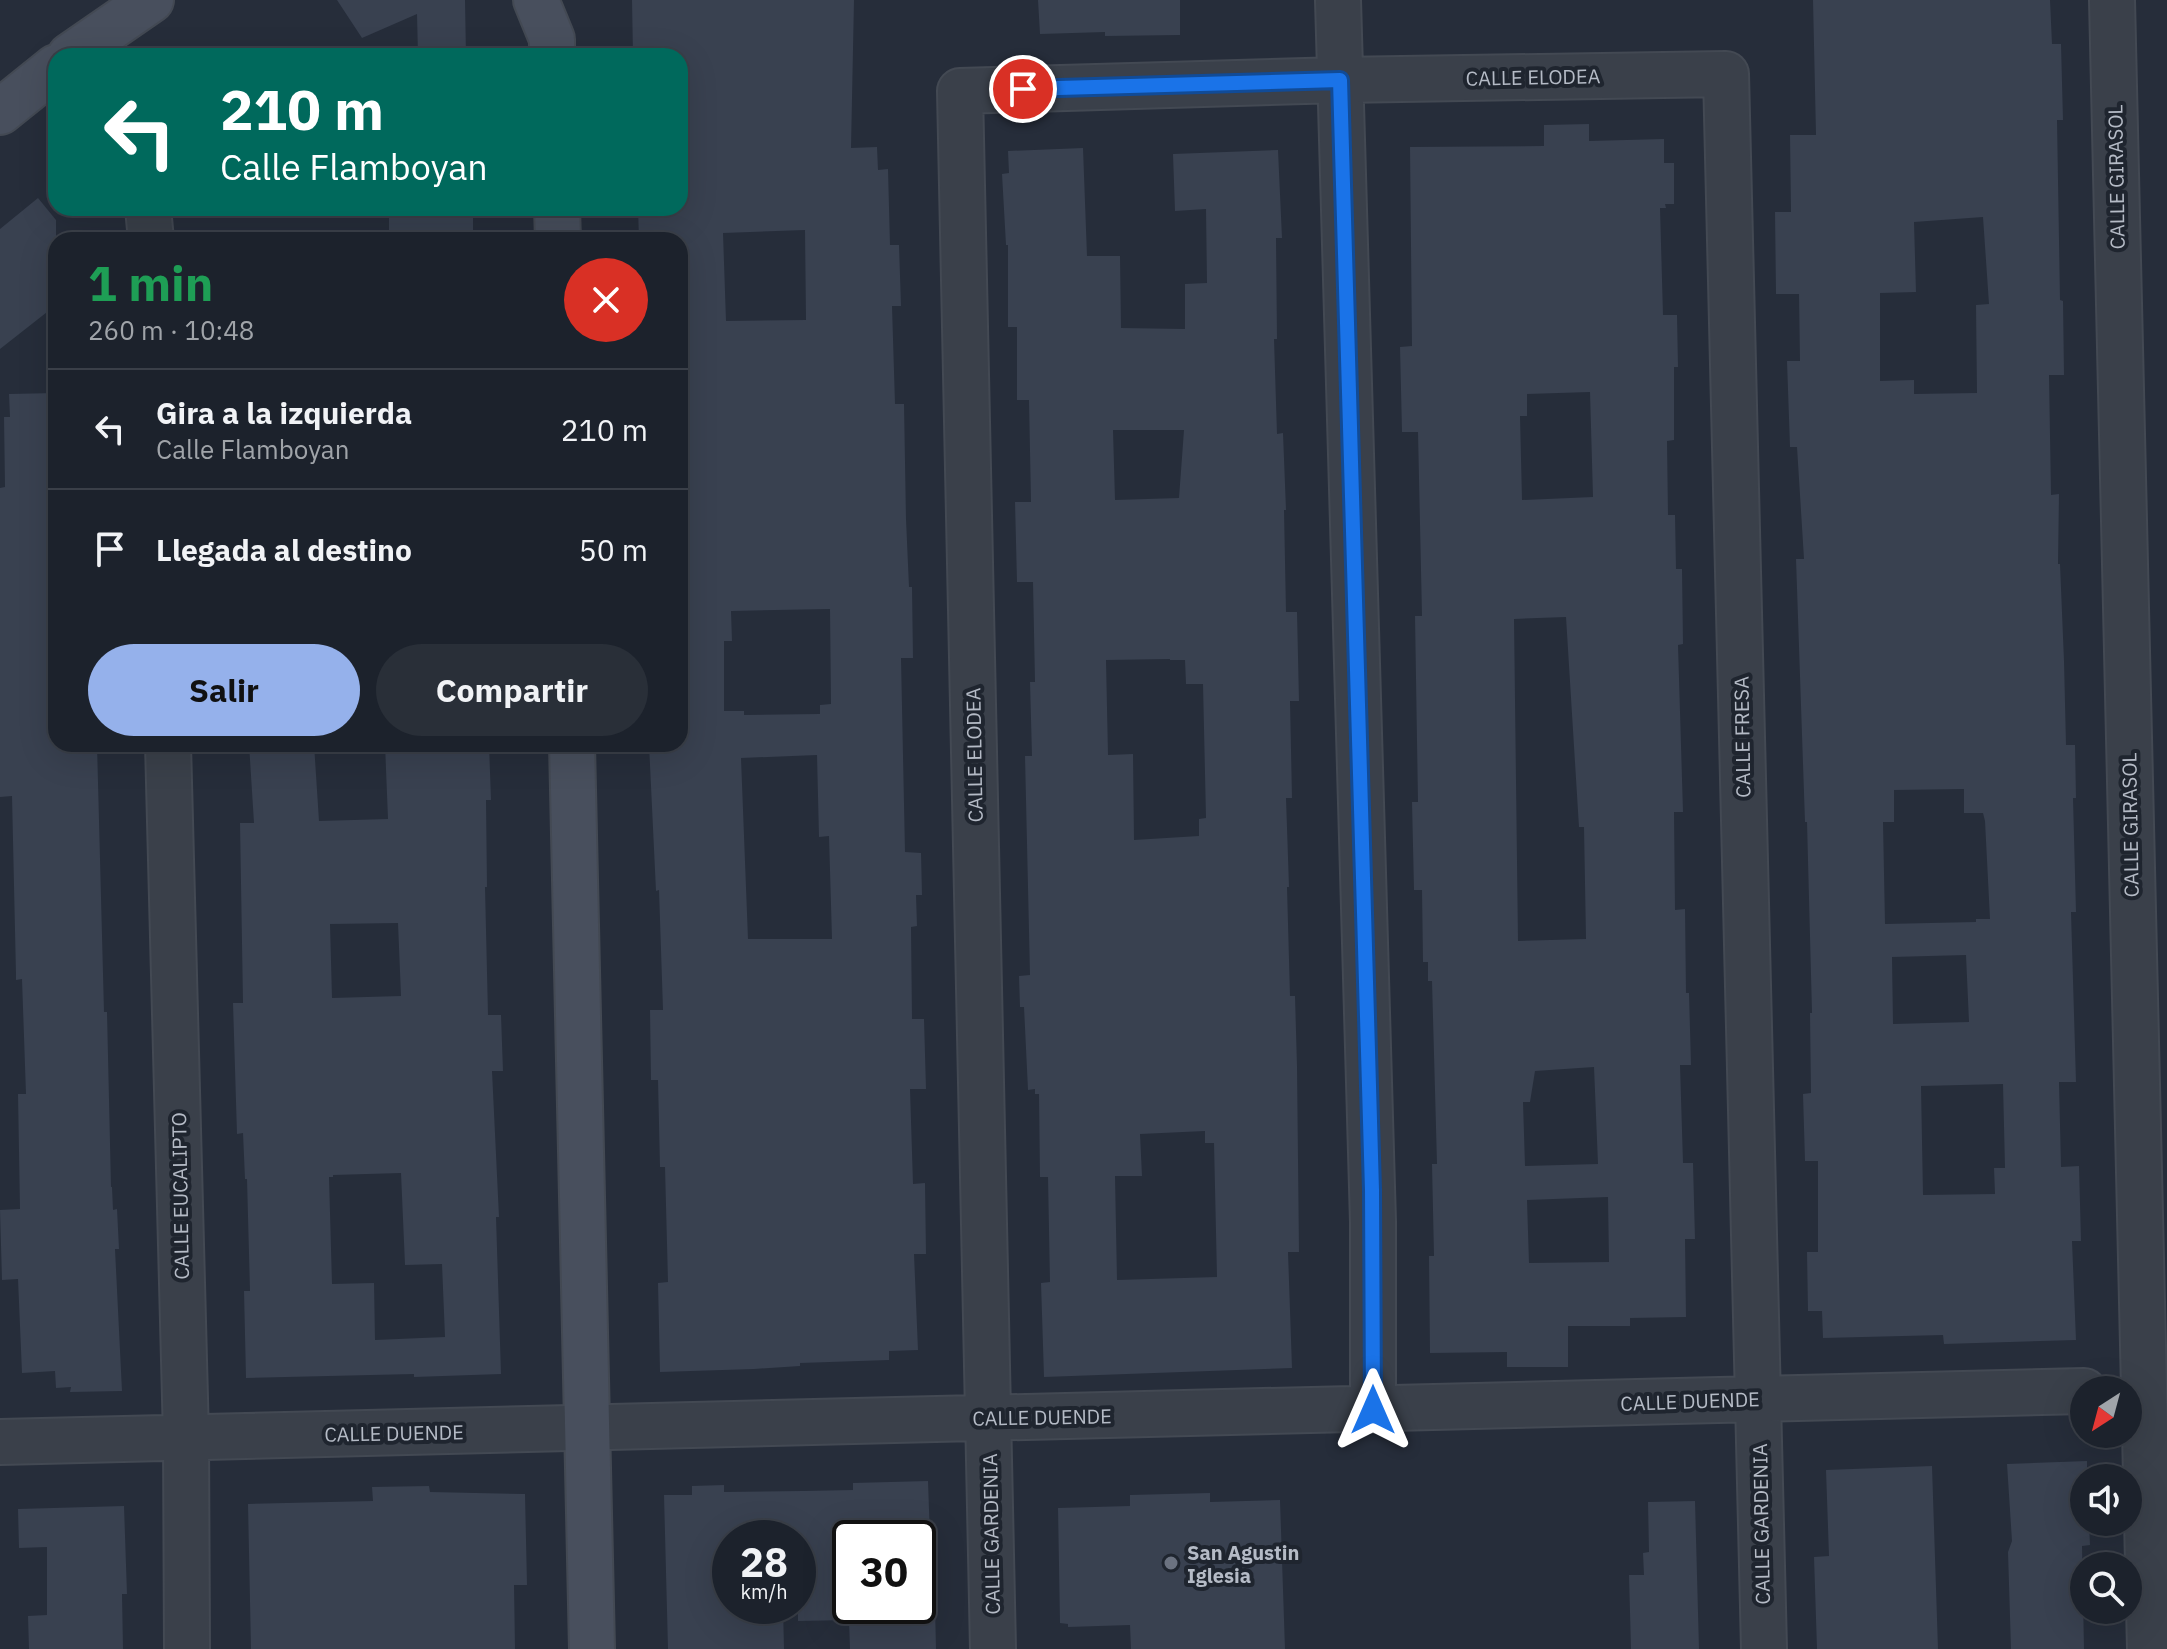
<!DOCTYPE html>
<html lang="es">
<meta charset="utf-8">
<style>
:root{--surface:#1c222c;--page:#292f38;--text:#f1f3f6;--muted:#a0a4a9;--line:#3a3f48;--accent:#95b1eb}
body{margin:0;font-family:"IBM Plex Sans",sans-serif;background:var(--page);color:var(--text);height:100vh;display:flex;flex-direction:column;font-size:30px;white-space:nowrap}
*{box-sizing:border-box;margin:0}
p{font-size:26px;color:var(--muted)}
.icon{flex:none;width:44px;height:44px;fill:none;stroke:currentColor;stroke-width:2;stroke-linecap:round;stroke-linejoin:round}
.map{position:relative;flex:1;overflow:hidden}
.drawer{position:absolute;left:48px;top:232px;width:640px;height:520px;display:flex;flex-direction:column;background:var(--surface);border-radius:24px;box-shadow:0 8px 32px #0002,0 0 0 2px var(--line)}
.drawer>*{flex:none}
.top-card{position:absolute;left:48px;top:48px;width:640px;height:168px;border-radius:24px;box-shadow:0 8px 32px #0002,0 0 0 2px var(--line);background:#00695c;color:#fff;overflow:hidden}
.needle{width:52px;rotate:216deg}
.controls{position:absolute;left:2070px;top:1376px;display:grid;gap:16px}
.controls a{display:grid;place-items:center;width:72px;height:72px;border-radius:50%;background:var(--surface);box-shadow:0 8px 32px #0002,0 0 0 2px var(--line);font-size:40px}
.speed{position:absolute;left:712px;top:1520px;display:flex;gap:16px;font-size:40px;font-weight:700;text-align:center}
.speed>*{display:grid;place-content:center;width:104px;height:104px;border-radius:50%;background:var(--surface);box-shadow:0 8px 32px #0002,0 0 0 2px var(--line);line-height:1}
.speed small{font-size:20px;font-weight:400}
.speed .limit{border:4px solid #111;border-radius:12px;background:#fff;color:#111}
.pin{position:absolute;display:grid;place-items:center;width:68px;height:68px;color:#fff;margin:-34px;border:4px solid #fff;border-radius:50%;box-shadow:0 2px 8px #0007}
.me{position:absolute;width:88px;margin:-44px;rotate:0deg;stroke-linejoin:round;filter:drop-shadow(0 0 6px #0008)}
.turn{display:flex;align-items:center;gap:28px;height:168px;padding:0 40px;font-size:36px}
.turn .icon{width:104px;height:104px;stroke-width:2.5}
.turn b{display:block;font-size:56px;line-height:68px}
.round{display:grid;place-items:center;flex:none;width:84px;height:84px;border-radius:42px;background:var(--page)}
.head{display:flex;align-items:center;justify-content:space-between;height:136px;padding:0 40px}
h1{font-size:48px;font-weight:800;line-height:60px;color:#1e9e55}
.cta{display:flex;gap:16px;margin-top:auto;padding:16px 40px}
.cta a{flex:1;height:92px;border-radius:48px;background:var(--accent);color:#111;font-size:32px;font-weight:800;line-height:92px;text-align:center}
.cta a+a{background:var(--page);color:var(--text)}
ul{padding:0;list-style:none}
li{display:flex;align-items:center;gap:24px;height:120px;padding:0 40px;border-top:2px solid var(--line)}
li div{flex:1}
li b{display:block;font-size:30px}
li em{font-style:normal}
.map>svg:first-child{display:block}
.building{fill:#394150;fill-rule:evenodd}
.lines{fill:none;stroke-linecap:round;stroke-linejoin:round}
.street-casing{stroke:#434953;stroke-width:48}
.secondary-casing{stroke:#434953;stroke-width:48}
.street{stroke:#3a404a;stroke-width:44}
.secondary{stroke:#484f5d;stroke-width:44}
.route-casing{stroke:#114b97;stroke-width:20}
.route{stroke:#1a73e8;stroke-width:14}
.worship-dot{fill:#6b7280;stroke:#1f252f;stroke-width:3}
.labels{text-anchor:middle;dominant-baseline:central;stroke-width:8;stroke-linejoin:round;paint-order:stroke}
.street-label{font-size:20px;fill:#b5bbc6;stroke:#1f252f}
.poi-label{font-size:20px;font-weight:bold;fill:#b5bbc6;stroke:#1f252f;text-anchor:start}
</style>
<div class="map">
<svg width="2167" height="1649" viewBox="0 0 2167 1649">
<rect width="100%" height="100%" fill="#262d3a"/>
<path class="building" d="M337,0h128l1,56h-48l-1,-42 -55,24z
M632,0h222l-3,148 26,-1 1,23 10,-1 2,76h9l2,61h-9l3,98h9l2,115 3,68h3l1,71h-12l4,194 16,1 1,42h-6l1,31 -6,1 1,92h12l2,70h-16l3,95 12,-1 1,71h-12l4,96 -29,1v9l-89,3v3l-46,3 -94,3 -2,-89 10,-1 -3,-115h-5l-2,-87h-7l-1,-70h13l-4,-120 -3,1 -7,-147h31v-504h-41l-1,-32h42v-152h-47zM805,230l1,90 -80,1 -3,-88zM830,609l1,95 -11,1v9l-76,1v-4h-20v-70h8l-1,-30zM817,755l2,82 10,-1 3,103h-84l-7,-181z
M1038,0h142v35l-75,1v-4l-65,2z
M1813,0h237l2,44h9l2,76h-6l3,180 3,1 1,74h-15l2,120 8,-1 -1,70h2l4,97 2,84h9l1,53h-3l3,114h-5l5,170h-17l2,85 18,-1 2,75h-9l4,99 -132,4 -1,-9 -120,3 -1,-27h-14l-1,-59h11v-91h-13l-2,-67 8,-1 -1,-80h2l-5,-191h-2l-9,-263h8l-7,-112h-7l-3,-86h13l-1,-67h-23l-1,-82h16l-1,-77h26zM1983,217l6,87 -13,1 1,88 -63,1v-14l-34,1v-88l36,-1 -2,-70zM1964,789v24h19l2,8 5,98h-14v3l-91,2 -2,-102h11v-32zM1966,955l3,67 -76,2 -1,-67zM2003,1084l2,84h-11l1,26 -72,1 -2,-109z
M1589,124v17l75,-2v24h10v41h-9l1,4h-6l3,107h14l1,52h-4v73l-7,1 1,74h7l1,54h6l1,75 -5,1 5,167h-9l1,98 10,-1 1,84h3l2,72h-11l3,98h10l2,76h-10l1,78 -56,1v8h-62v41h-61v-15l-77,1 -1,-97h5l-2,-92h5l-5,-183h-4v-19h-5l-1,-72h-8l-2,-88h6l-3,-186h7l-4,-184h-16l-2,-85 12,-1 -2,-199 134,-1v-21zM1590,392l3,105 -71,3 -2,-84h7v-22zM1566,617l13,210h5l2,112 -68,2 -4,-322zM1594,1067l4,97 -73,2 -2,-64h7l5,-31zM1608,1197l1,65 -80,1 -2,-63z
M1083,148l4,108h33l1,72 64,1v-45l22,-1 -1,-74 -31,2 -2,-57 105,-4 4,88h-6l1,101h-3l3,95 6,-1 3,77h-2l2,102h11l2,89h-9l2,97h-6l3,89h-2l3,109h5l2,70 2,186h-11l4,116 -248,9 -3,-94 9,-1 -2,-105h-8l-1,-83h-4v-5l-7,1 -4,-83h-4l-1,-31 11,-1 -5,-219h7l-2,-74h5l-2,-100h-16l-2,-80h16l-2,-102h-12v-73h-9v-82h-2l-4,-71 7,-1 -1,-22zM1113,430h71l-5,68 -64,2zM1170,659v1h15l1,24h17l3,134 -7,1v17l-65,4 -1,-86 -25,1 -2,-95zM1205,1131v12h9l3,134 -100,3 -2,-104h27l-2,-42z
M38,198l18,22v85l-56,44v-120z
M389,208h84v32h-84z
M56,393v351h41l7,268h3l4,175h1l1,23 4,-1 2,40h-4l7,142 -52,1 1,-5 -15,1 -1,-17 -33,2 -4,-94 -16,1 -2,-70 20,-1 -2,-115h8l-4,-115 -6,1v-5l-4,-179 -12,1v-309l5,-1 -1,-70h6l-1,-23z
M249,744h65l5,77 69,-2 -3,-75h104l2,56h-5l1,87h-2l3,128h13l2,56h-11l7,146h-3l5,157 -87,3v-3l-168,4 -2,-87h6l-3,-112h-2l-2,-46 -6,1 -4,-131h10l-3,-180h14zM398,923l3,73 -69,2 -2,-74zM401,1173l4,92 37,-1 3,73 -70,3 -1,-57 -42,1 -3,-107h4v-2z
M2087,1461v17h-3v44h5l1,23 -8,1 2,103h-73l-3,-97 4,-11 -5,-77z
M1932,1466l6,183h-121l-3,-92 15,-1 -3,-86z
M928,1481l2,57h-80v68h85l1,43h-86l-1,-29 -51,1v-83h-68v68h53l1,43h-116l-4,-154h28v-9l32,-1v7l79,-1 50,-1v-7z
M429,1486l1,6 95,2 2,91h-13l1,64h-264l-3,-145 125,-3 -1,-14z
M1210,1493v9l70,-2 5,149h-154l-1,-24 -62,2v-3l-8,-1 -2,-115 72,-2v-11z
M1695,1501l4,148h-68l-2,-74h15l-1,-22 6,-1 -1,-50z
M124,1506l3,88h-5l1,55h-94l-1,-33 19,-1v-68l-28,1 -1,-39z"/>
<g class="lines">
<defs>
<path id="street" d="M1338,0l35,1222v188
M2112,0l38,1649
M148,208l3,32
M168,744l18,693 1,212
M0,1442l2084,-51
M993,1649l-33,-1558 380,-11 386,-6 38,1575"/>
<path id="secondary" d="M536,0l16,39v17
M70,56l81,-56
M0,112l56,-45
M557,208l1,32
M572,744l20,905"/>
</defs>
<use href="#street" class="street-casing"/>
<use href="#secondary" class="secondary-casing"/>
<use href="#street" class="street"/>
<use href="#secondary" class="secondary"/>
</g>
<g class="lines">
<defs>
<path id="route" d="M1023,89l317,-9 32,1110 1,220"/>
</defs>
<use href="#route" class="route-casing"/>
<use href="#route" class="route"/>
</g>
<circle class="worship-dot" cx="1171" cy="1563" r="8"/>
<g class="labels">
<g class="street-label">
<text transform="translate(1533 77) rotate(-1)">CALLE ELODEA</text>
<text transform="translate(2116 177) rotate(-91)">CALLE GIRASOL</text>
<text transform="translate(1742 737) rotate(-91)">CALLE FRESA</text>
<text transform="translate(974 755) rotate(-91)">CALLE ELODEA</text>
<text transform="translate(2130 825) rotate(-91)">CALLE GIRASOL</text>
<text transform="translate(180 1196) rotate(-91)">CALLE EUCALIPTO</text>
<text transform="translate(1690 1401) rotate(-2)">CALLE DUENDE</text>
<text transform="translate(1042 1417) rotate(-1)">CALLE DUENDE</text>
<text transform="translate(394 1433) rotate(-1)">CALLE DUENDE</text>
<text transform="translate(1761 1524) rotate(-91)">CALLE GARDENIA</text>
<text transform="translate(991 1534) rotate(-91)">CALLE GARDENIA</text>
</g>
<g class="poi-label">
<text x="1187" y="1552">San Agustin<tspan x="1187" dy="23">Iglesia</tspan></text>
</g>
</g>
</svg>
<div class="controls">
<a><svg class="needle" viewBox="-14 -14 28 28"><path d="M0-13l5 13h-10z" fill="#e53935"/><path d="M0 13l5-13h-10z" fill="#a0a4a9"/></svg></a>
<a><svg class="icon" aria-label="sound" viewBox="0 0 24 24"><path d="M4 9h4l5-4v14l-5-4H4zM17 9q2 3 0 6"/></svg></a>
<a><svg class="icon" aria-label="search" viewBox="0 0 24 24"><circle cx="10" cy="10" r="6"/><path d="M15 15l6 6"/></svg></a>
</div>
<div class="speed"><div>28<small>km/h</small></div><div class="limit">30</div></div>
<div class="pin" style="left:1023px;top:89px;background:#d93025"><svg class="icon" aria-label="arrive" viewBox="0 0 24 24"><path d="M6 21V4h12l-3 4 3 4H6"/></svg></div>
<svg class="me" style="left:1373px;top:1410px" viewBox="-20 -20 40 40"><path d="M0-17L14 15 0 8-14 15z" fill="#1a73e8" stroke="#fff" stroke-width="4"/></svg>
<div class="top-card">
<div class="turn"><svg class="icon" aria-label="left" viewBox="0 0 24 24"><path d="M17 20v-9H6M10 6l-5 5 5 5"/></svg><div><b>210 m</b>Calle Flamboyan</div></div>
</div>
<section class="drawer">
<div class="head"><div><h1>1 min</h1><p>260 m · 10:48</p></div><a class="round" style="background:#d93025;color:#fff"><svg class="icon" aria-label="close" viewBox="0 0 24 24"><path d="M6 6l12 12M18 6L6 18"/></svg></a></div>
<ul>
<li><svg class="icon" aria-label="left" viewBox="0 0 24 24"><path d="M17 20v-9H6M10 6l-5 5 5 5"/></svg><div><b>Gira a la izquierda</b><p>Calle Flamboyan</p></div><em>210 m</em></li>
<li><svg class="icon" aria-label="arrive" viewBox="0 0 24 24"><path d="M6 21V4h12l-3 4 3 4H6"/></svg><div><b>Llegada al destino</b></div><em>50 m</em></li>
</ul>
<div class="cta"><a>Salir</a><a>Compartir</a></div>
</section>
</div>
